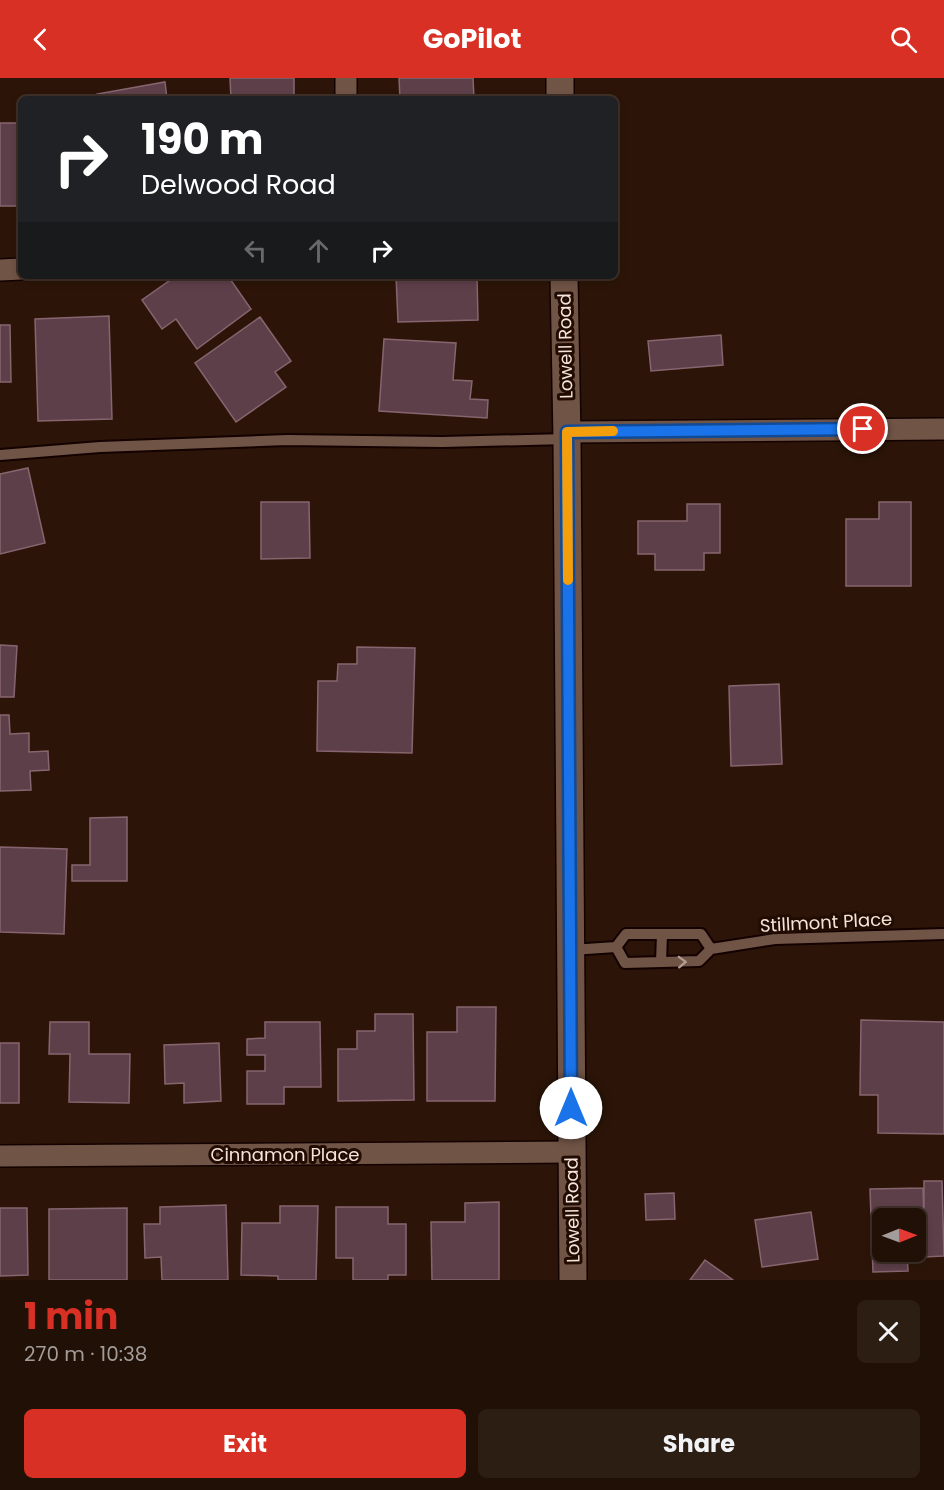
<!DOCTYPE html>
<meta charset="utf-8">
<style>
:root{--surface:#211006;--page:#2d1e14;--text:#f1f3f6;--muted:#a29d9b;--line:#3e3028;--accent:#d93025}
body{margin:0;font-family:Poppins,sans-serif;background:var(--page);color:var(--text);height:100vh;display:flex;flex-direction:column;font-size:22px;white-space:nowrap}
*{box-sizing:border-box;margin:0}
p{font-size:20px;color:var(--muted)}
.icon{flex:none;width:33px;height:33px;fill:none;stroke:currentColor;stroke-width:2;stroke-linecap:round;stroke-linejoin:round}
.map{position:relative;height:1202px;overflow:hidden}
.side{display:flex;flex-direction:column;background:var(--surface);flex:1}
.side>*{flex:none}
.guide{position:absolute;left:18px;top:18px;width:600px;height:183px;border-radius:9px;box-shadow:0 3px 9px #0003,0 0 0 2px var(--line);background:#202124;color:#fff;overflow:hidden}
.needle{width:39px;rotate:89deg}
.fabs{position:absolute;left:872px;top:1130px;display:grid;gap:12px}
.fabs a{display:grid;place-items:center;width:54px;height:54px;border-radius:9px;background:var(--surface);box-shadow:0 3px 9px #0003,0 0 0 2px var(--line);font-size:30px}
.pin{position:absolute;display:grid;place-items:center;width:51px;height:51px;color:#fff;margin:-26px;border:3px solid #fff;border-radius:50%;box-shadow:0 2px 6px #0007}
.me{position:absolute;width:66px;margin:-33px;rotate:0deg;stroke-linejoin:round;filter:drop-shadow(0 0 4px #0008)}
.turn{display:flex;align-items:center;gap:21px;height:126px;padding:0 24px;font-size:27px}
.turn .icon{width:78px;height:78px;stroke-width:2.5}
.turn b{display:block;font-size:42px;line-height:51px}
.lanes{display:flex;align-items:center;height:57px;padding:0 24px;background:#0003;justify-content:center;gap:30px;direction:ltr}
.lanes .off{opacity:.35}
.round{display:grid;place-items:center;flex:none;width:63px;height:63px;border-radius:9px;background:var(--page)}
.summary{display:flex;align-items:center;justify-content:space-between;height:102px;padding:0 24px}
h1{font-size:36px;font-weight:700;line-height:45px;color:var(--accent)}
.button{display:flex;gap:12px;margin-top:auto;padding:12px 24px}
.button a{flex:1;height:69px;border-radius:9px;background:var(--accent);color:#fff;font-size:24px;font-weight:700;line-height:69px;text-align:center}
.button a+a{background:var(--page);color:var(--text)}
header{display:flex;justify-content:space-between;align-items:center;height:78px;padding:0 24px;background:var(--accent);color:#fff;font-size:27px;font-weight:700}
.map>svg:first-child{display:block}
.building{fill:#5d3f49;stroke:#86656f;stroke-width:1.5}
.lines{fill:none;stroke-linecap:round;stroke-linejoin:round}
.service-casing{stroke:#130200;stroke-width:14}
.minor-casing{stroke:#130200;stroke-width:24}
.tertiary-casing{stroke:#130200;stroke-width:30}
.service{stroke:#705446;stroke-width:10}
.minor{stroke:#705446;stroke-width:21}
.tertiary{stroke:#705446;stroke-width:27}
.oneway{stroke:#b29c90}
.route-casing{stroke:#114b97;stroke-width:15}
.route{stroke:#1a73e8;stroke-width:10}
.slow{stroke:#f59e0b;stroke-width:10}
.labels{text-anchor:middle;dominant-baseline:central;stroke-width:6;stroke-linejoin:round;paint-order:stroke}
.street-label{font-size:18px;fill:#f5e4db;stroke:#220c02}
</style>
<header><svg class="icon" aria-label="back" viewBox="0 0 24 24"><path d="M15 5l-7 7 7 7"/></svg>GoPilot<svg class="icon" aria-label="search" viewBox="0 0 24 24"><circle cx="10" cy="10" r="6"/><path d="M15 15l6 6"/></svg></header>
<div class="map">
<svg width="944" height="1202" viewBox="0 0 944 1202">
<rect width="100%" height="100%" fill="#2c1508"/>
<path class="building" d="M230,0h64v21h-63z
M399,0h74l1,21h-74z
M165,4l2,17h-69l-1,-5z
M0,45h21v83h-21z
M176,198h52l23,33 -54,40 -21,-30 -14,10 -20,-29z
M396,198h81l1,44 -80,2z
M109,238l3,103 -74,2 -3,-102z
M260,239l31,44 -16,11 11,15 -50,35 -41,-59z
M0,247h10l1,57h-11z
M721,257l2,30 -72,6 -3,-30z
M384,261l72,4 -3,37 19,1 -2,18 18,1 -1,18 -108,-7z
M28,390l17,75 -45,11v-80z
M261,424h48l1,56 -49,1z
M879,424h32v84h-65v-67h33z
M687,426h33v49h-16v17h-49v-16h-17v-33h49z
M0,567l17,1 -3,51h-14z
M357,569l58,1 -3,105 -95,-2 1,-70h19l1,-17h19z
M779,606l3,80 -51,2 -2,-80z
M0,637h9l1,19 19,-1v19l19,-1 1,19 -19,1 1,19 -31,1z
M127,739v64h-55v-16h18v-47z
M0,769l67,2 -3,85 -64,-2z
M457,929h39l-1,94h-68v-69h30z
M375,936h38l1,86 -76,1v-52h19v-18h18z
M861,942l83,2v112l-66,-1v-38h-18z
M50,944h39v32h41l-1,49 -60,-1 1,-48h-21z
M265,944h55l1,65h-37v17h-37v-33h18v-16h-18v-16l18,-1z
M0,965h19v60h-19z
M219,965l2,58 -37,2v-20l-19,1 -1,-39z
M924,1103h18l2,75 -20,1z
M923,1110l1,33h-9v-3h-33v33h25l1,20 -35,1 -3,-83z
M674,1115l1,26 -29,1 -1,-26z
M499,1124v78h-67l-1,-58h34v-19z
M226,1127l2,75h-66l-1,-23 -16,1 -1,-34h16v-17z
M280,1128h38l-2,74h-38v-4l-37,-1 1,-52h38z
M336,1129h52v17h18v51h-18v5h-35v-22h-17z
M0,1130h27l1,67 -28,1z
M127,1130v72h-78v-71z
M811,1134l7,47 -56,8 -7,-47z
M705,1182l28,20h-43z"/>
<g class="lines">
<defs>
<path id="service" d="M0,377l100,-8 187,-7 155,2 125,-3
M616,869l9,16 74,-2 12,-12 64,-10 169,-5
M616,869l10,-13h75l10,15
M571,872l45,-3
M661,884l1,-28"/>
<path id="minor" d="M346,0v21
M0,192l21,-1
M567,354l377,-3
M0,1078l571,-4"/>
<path id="tertiary" d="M560,0v21
M564,198l3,163 6,841"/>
</defs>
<use href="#service" class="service-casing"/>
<use href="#minor" class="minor-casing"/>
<use href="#tertiary" class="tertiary-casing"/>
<use href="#service" class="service"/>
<use href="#minor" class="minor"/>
<use href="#tertiary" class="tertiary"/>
</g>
<defs><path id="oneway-chevron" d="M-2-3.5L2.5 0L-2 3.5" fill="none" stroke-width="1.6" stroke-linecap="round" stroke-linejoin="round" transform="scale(1.5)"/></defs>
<use class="oneway" href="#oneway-chevron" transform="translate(682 884) rotate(-2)"/>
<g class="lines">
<defs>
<path id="route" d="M571,1030l-4,-676 296,-3"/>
</defs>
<use href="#route" class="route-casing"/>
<use href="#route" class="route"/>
<path class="slow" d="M568,502l-1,-148 46,-1"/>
</g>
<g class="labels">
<g class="street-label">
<text transform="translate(565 268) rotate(-91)">Lowell Road</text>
<text transform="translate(826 844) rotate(-3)">Stillmont Place</text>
<text x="285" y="1076">Cinnamon Place</text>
<text transform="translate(572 1132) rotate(-91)">Lowell Road</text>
</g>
</g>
</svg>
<div class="fabs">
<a><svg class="needle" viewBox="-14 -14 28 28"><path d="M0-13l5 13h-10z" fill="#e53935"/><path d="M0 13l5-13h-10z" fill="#a29d9b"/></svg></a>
</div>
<div class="pin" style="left:863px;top:351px;background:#d93025"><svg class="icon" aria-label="arrive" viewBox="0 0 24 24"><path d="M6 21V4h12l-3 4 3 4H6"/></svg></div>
<svg class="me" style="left:571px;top:1030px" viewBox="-20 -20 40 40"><circle r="19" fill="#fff"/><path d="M0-13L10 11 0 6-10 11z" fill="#1a73e8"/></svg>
<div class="guide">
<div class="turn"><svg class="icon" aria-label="right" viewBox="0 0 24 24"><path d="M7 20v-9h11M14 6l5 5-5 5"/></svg><div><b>190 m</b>Delwood Road</div></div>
<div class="lanes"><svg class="icon off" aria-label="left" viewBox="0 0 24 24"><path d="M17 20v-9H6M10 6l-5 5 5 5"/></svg><svg class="icon off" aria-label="ahead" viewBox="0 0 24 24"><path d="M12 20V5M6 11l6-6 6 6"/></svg><svg class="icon" aria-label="right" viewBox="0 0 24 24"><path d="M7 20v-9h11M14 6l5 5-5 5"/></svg></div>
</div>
</div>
<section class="side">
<div class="summary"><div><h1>1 min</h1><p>270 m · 10:38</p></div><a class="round"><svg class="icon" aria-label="close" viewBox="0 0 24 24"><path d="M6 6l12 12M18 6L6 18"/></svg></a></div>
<div class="button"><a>Exit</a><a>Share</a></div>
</section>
